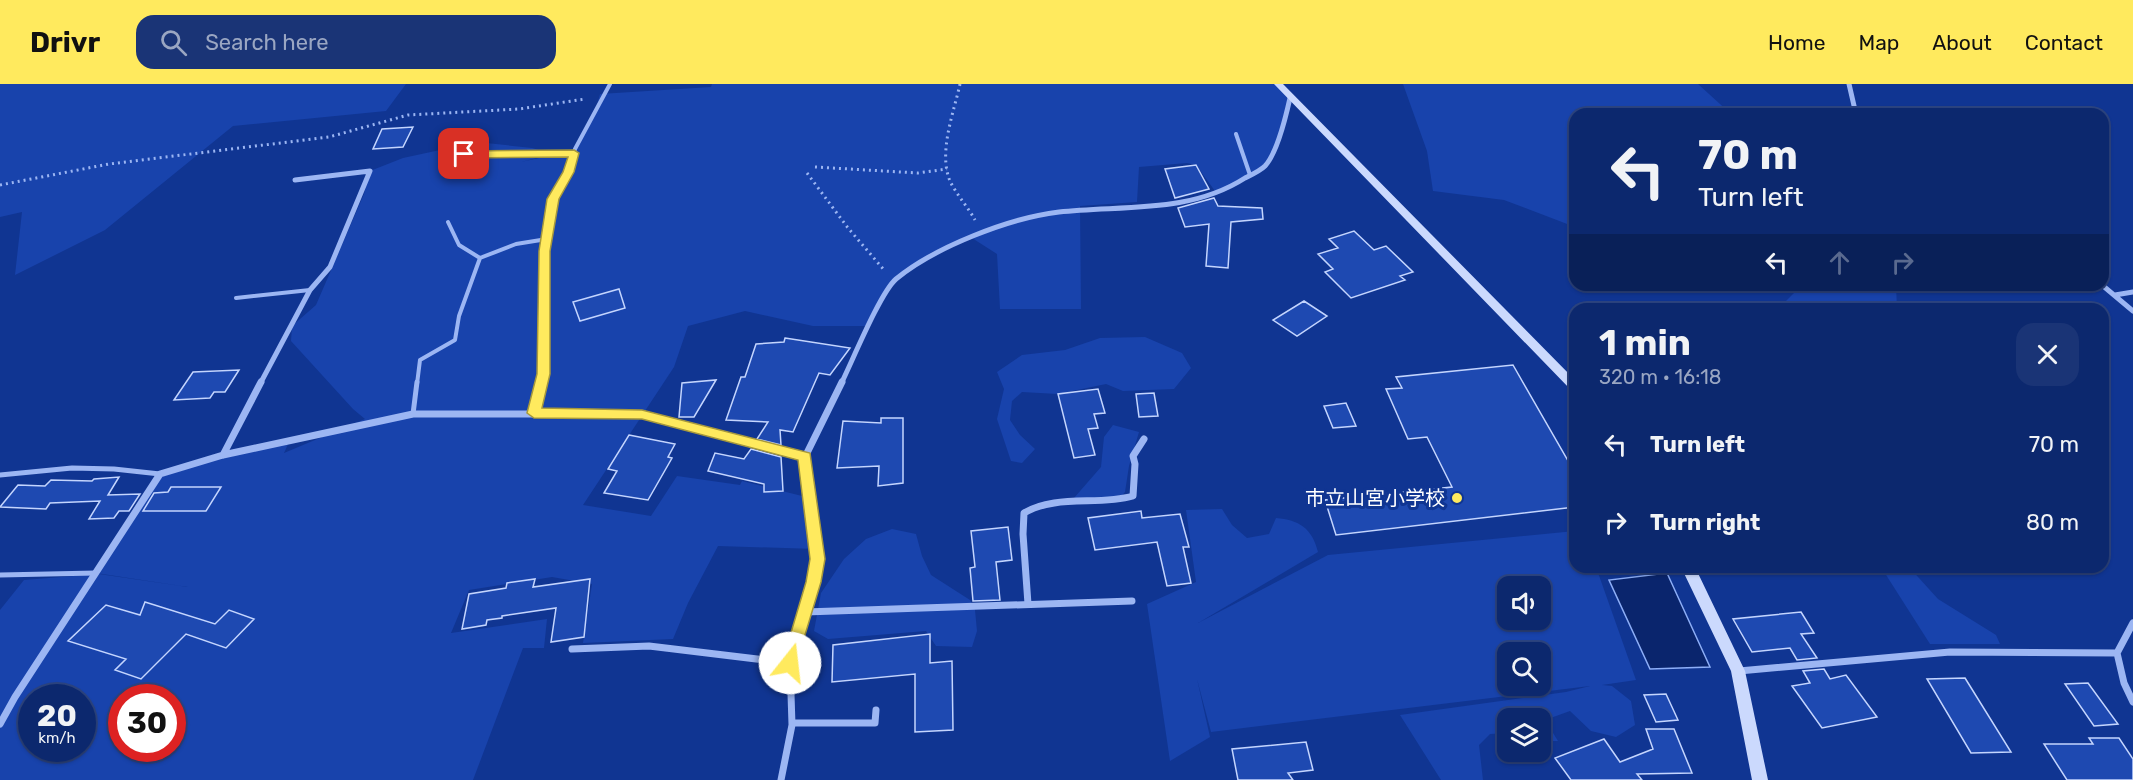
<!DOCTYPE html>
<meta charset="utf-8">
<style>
:root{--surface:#0c286e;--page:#1a3476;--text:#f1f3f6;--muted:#9aa6c2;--line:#2c4481;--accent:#ffea5e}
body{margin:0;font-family:Rubik,"Noto Sans JP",sans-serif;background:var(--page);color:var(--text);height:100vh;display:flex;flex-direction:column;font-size:22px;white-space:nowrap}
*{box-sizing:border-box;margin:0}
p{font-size:20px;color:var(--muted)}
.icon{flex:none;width:33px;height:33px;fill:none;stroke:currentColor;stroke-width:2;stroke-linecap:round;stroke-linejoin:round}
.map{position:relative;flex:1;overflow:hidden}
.sheet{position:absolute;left:1569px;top:219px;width:540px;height:270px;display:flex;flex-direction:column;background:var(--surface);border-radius:18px;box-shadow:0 2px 4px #0004,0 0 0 2px var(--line)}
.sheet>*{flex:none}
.banner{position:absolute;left:1569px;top:24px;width:540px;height:183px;border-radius:18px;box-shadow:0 2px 4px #0004,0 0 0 2px var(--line);background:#0c286e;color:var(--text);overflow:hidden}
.buttons{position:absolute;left:1497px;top:492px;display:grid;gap:12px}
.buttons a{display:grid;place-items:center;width:54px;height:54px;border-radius:12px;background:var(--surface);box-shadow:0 2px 4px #0004,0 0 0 2px var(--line);font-size:30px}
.speed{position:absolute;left:18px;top:600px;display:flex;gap:12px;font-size:30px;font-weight:700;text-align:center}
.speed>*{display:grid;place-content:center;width:78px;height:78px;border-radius:50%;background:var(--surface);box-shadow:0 2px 4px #0004,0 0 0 2px var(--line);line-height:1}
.speed small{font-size:15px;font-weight:400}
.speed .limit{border:9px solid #d22;background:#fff;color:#111}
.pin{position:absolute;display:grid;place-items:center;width:51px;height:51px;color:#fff;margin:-26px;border-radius:12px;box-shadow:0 3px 9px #0006}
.me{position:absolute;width:66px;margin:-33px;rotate:16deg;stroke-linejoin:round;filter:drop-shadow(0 0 4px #0008)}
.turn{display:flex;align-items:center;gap:21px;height:126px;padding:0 30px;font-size:27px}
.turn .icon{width:78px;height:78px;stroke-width:2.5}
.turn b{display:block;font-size:42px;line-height:51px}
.lanes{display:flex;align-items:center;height:57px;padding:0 30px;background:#0003;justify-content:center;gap:30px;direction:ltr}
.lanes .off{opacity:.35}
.round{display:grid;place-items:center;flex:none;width:63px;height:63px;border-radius:18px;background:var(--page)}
.headline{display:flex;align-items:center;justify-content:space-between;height:102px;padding:0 30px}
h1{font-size:36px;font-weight:700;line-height:45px}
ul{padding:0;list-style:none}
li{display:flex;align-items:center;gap:18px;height:78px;padding:0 30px}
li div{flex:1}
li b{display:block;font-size:22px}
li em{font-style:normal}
header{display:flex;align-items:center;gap:36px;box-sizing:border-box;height:84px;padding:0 30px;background:var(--accent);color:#111}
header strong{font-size:28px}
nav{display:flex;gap:33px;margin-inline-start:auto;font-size:21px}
.search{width:420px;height:54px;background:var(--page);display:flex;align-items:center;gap:15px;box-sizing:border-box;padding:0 21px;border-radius:18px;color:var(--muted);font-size:22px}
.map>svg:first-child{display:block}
.green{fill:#1843ac;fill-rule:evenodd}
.water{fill:#0a256d;stroke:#8daef7;stroke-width:1.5}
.building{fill:#1e49b1;stroke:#c4d5fe;stroke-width:1.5}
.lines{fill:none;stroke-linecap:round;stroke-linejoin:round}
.path{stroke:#9cb6f3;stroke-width:3;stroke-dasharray:2 4;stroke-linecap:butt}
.lane-far1{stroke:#9cb6f3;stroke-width:4}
.lane{stroke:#9cb6f3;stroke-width:5}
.street-far1{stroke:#9cb6f3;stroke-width:5}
.street{stroke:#9cb6f3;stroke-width:7}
.secondary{fill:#cbd9fd;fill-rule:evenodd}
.route{fill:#ffea5e;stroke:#a6983d;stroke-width:1.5}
.poi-dot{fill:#ffea5e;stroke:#103592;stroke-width:2}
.labels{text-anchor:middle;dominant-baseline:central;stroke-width:6;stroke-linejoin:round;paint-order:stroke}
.poi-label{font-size:20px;fill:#fff;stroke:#103592;text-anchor:end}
</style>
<header>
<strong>Drivr</strong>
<div class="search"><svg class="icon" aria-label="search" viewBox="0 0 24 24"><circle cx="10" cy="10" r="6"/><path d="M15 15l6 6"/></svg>Search here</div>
<nav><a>Home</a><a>Map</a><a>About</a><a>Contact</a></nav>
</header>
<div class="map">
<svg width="2133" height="696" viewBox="0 0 2133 696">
<rect width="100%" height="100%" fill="#103592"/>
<path class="green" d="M0,0h406l-20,27 -153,15 -128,104 -90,45 7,-63 -22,5z
M712,0h563l15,14c-4,20 -11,50 -24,67 -8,10 -38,20 -51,26l-19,-26 -9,-2 -48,4 -2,35 -57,4 1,103h-81l-3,-55 -25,-16 -40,14 -40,29 -26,45h-53l-68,-15 -57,15 -14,41 -91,138 68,11 26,-40 63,9 2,-4 64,16 10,52 -98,-3 -30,57 -15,36 -90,4 9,-59 -40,-7 -83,13 -18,43 96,-14 -3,29h-21l-50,132h-473v-170l24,-30 75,-6 89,13 -92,-14 64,-99 130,-34 -6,13 81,-34 -12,-10 -62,-68 1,-15 24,-21 48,-111 6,-23 33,-13 74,-16 55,6 20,6 -31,8 54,-12 -12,31 18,-45 13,-20 6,-22 111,-7zM32,614h50v50h-50zM122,614h50v50h-50z
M1403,0h295l33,30h-156v113l-71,-27 -71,-9 -6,-40z
M1778,201h118l1,24h-119l20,-20z
M1145,253l37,16 9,15 -17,21 -51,2 -17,-7 -48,10 -36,-2 -10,9 -2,19 10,15 15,14 -13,14 -11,-2 -14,-42 7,-30 -7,-17 25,-17 43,-5 35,-12z
M1113,341l26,7 -10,34 -4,26 -7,8 -44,-2 27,-31 3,-30z
M1222,425l10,16 15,13 22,-4 7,-16c23,2 36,10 42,34l-120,71 130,-68 247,-24v36h21l40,113 -34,5 10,1 19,15 4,24 -19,12 -25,-6 -21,-20 -25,9 13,21h-17l-1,-23h-32l-1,15 -17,1 -11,11 4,35h-42l-41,-65 166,-23 24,-6 -379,46 -14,-53 13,58 -40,24 -23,-157 49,-22 -10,-72zM1508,502h32v34h-32zM1508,568h32v34h-32z
M892,445l24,5 6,22 9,19 39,25 5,10 2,21 -5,16 -36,-1 -10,-15 -98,8 -14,-8 7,-38 23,-34 22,-20z
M1881,483h28l29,32 58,36 4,9h-70z"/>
<path class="water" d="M1667,489l43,94 -60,2 -41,-89z"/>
<path class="building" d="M413,43l-10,20 -30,2 9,-20z
M1196,81l13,24 -34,9 -10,-29z
M1214,114l4,8 44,2 1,11 -32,3 -3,46 -22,-2 3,-42 -24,3 -7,-19z
M1354,147l20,19 12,-4 27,26 -13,4 5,4 -54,18 -26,-26 8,-3 -15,-15 20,-6 -9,-9z
M619,205l6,19 -45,13 -7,-19z
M1304,217l23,15 -30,20 -24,-16z
M785,254l65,10 -20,27 -11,-2 -26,59 -13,-2 1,15 -24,-6 11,-17 -42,-2 15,-43h4l11,-33 28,-2z
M1513,281l62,108v34l-239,28 -11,-35 127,-13 -25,-50 -19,2 -22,-50 16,-1 -6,-11z
M239,286l-14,22h-11l-4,6 -36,2 19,-28z
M716,296l-22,37h-15l3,-34z
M1098,305l7,24 -11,1 4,14 -10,1 7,26 -21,3 -16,-64z
M1154,309l4,23 -19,1 -3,-23z
M1346,319l10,23 -23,2 -9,-22z
M881,334h22v65l-25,3 1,-20 -42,2 6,-47 38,2z
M629,351l46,9 -7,13 4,1 -24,42 -44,-7 13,-22 -9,-2z
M751,365l30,8 2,34 -19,1v-8l-56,-13 7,-18 29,6z
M119,393l-11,18 32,-1 -11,17h-10l-5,7 -25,1 11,-18 -50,2 -4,6 -46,-2 18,-22 27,1 6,-6 41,1 2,-2z
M171,403h50l-15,24h-63l11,-18 14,-1z
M1141,427l1,7 38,-4 9,33h-6l8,36 -24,3 -10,-44 -62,8 -7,-32z
M1008,443l4,33 -16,2 4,38 -27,1 -3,-33 5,-1 -4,-36z
M535,495l-2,8 57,-8 -6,58 -33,5 5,-34 -54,8v2l-15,2 -1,5 -24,4 7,-35 37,-6 1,-5z
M145,518l70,22 14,-14 25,9 -28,29 -40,-14 -45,45 -26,-9 11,-11 -58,-18 38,-36 34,10z
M1801,528l13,21 -13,1 16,24 -20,2 -7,-12 -38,4 -19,-33z
M930,550v29l22,-2 1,69 -38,2v-58l-83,8 1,-37z
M1824,585l6,10 16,-4 31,42 -55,11 -30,-42 18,-3 -7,-12z
M1965,594l46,74 -40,1 -44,-74z
M2088,599l30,41 -24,2 -29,-42z
M1666,610l12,26 -22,2 -12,-27z
M1646,645h28l18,44 -55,1 5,6h-71l-16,-22 49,-19 16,23 33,-13z
M2089,654h30l14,21v21h-66l-23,-36h49z
M1306,658l7,28 -25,3 5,7h-55l-6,-31z"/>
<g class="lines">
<path class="path" d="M960,0c-6,28 -22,68 -10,97 6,13 18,26 25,39
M815,83l103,6 29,-4
M807,89l41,55 37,43
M0,101l109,-21 220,-27 79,-22 111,-6 66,-10"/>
<path class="lane-far1" d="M1236,50l14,41
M464,71l110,-2
M448,138l11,23 21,13 36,-14 31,-5
M236,214l74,-8
M417,300l3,-24 35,-20 4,-24 21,-58
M541,300l3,-10 1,-123 8,-52 15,-26 7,-24 35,-65"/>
<path class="lane" d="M534,329l8,-31
M413,330l4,-32
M0,391l72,-7 42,1 46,5
M0,491l96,-2"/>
<path class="street-far1" d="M1849,0l6,26 5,4
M2102,201l31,26
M2115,211l18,-3
M260,300l50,-94 20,-23 40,-96 -75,9
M841,300c11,-22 39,-91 55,-105 39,-32 113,-61 163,-67 63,-7 130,2 186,-34 6,-3 15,-7 20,-12 12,-13 21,-50 25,-68"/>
<path class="street" d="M223,371l38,-73
M1028,520l-5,-70 1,-21c32,-19 74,-7 109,-17l2,-32 -2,-8 11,-17
M805,528l327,-11
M2133,539l-16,30 7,30 9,19
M572,565l77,-3 141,17
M1739,587l211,-19 167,1
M792,639h83l1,-13
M0,640l15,-27 145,-223 63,-19 190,-41h229l163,43
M781,696l11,-55 -2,-62 23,-81 4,-23 -12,-102 37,-75"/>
<path class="secondary" d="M1274,0h9l292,296v11l-4,-1z
M1681,483h14l50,104 23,109h-16l-21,-109z"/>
</g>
<path class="route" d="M574,66l5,3 -5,19 -15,27 -9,52v123l-8,34 100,2 168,43 15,106 -4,23 -26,86 -5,2 -6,-2 -2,-5 24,-81 4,-23 -12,-99 -156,-41 -108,-1 -7,-5 10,-39 2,-123 8,-52 16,-27 5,-15 -104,1 -5,-4 5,-3z"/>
<circle class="poi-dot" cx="1457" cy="414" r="6"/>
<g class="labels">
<g class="poi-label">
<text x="1445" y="414">市立山宮小学校</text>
</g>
</g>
</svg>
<div class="buttons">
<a><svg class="icon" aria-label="sound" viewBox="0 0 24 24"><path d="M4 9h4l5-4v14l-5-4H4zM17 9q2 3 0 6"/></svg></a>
<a><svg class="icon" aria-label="search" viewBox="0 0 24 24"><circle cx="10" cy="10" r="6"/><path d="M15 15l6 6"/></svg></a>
<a><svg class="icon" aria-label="layers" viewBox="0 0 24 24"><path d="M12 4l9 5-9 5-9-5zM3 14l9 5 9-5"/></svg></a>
</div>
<div class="speed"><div>20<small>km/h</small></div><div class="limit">30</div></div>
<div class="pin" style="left:464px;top:70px;background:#d93025"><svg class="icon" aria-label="arrive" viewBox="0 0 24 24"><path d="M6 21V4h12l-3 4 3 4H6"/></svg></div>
<svg class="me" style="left:790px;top:579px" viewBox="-20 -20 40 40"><circle r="19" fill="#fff"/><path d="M0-13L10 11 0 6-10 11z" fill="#ffea5e"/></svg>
<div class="banner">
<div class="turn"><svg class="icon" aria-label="left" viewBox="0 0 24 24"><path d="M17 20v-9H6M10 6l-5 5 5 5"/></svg><div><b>70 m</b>Turn left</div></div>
<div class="lanes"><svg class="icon" aria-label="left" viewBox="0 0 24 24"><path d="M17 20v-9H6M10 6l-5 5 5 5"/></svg><svg class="icon off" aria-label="ahead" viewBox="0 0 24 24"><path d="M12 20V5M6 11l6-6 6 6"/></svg><svg class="icon off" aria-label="right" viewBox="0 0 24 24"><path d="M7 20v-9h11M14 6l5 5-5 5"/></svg></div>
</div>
<section class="sheet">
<div class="headline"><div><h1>1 min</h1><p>320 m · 16:18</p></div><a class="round"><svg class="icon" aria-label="close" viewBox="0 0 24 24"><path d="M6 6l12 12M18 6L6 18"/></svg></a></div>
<ul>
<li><svg class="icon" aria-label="left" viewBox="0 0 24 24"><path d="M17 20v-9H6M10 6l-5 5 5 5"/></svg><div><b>Turn left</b></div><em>70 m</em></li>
<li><svg class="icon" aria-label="right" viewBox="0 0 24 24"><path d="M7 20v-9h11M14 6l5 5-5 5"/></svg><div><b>Turn right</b></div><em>80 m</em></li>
</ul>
</section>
</div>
